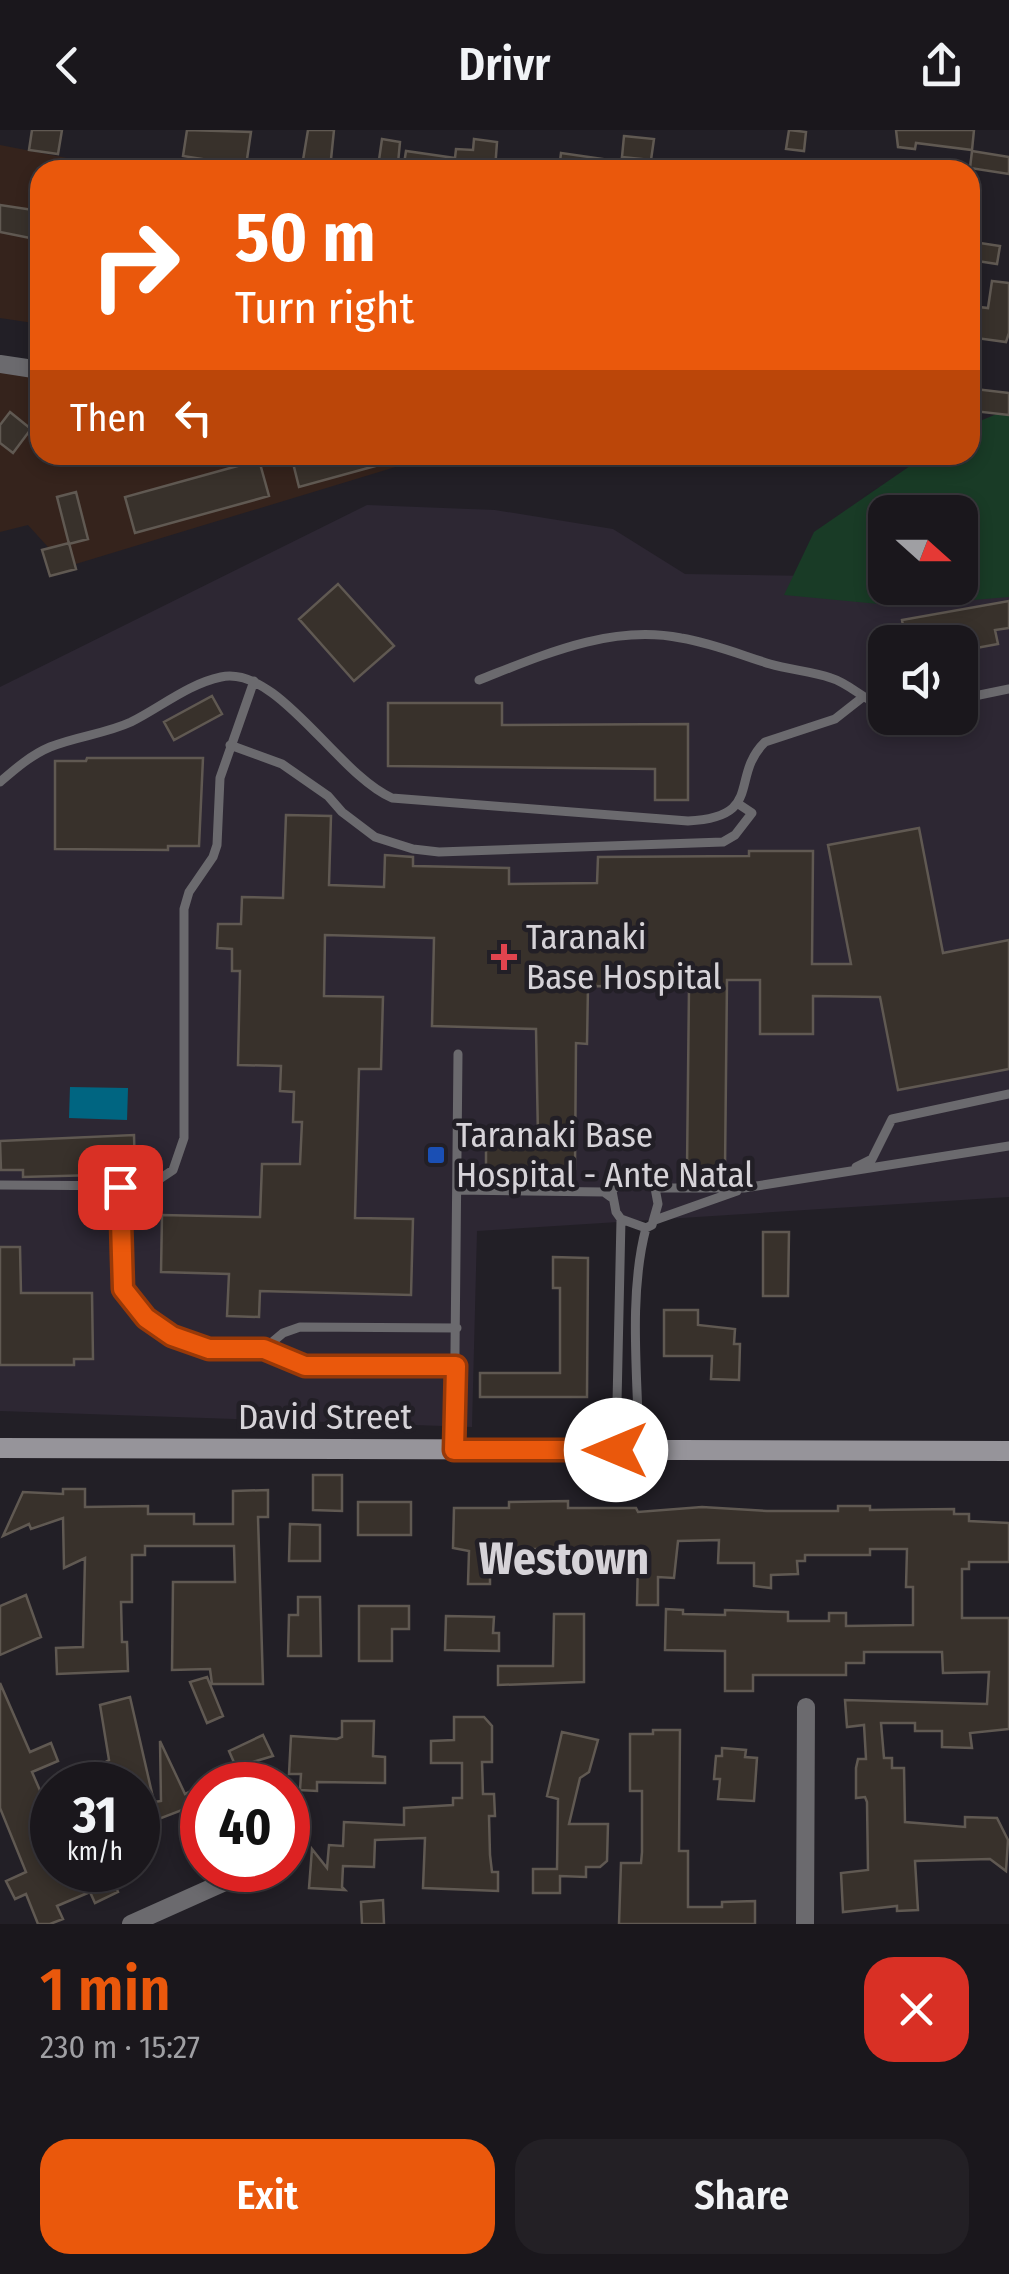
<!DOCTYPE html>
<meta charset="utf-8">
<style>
:root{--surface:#1a171c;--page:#232025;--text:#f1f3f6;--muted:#9f9fa3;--line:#38363b;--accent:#ea580c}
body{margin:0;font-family:"Fira Sans Condensed",sans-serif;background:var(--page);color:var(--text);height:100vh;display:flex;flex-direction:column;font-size:38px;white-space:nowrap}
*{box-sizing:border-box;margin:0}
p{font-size:32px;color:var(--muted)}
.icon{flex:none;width:55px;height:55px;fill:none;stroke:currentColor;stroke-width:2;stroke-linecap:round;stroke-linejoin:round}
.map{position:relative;height:1794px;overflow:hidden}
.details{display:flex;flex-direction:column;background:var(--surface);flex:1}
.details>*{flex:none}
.guide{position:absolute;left:30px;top:30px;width:950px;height:305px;border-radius:30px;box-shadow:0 5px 15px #0003,0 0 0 2px var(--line);background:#ea580c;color:#fff;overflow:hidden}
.needle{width:65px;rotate:111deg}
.controls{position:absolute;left:868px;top:365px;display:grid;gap:20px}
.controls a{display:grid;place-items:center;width:110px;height:110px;border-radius:20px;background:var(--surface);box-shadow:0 5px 15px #0003,0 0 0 2px var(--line);font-size:50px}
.speed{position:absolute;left:30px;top:1632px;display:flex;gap:20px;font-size:50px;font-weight:700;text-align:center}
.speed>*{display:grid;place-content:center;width:130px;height:130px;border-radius:50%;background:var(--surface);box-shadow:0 5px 15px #0003,0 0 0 2px var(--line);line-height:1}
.speed small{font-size:25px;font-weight:400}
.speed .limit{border:15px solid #d22;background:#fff;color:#111}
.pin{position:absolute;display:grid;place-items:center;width:85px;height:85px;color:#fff;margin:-42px;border-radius:20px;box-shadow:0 5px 15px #0006}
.me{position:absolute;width:110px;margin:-55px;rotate:270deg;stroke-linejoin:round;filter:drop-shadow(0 0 8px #0008)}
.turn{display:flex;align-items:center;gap:35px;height:210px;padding:0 40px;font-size:45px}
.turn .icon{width:130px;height:130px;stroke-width:2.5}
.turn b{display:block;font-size:70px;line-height:85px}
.then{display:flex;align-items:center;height:95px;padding:0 40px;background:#0003;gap:20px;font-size:38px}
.round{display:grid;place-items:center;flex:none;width:105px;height:105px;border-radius:30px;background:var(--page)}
.head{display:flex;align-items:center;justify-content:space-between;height:170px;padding:0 40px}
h1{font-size:60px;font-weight:600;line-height:75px;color:var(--accent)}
.primary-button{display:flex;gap:20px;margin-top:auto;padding:20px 40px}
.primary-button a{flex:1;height:115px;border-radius:30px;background:var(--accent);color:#fff;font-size:40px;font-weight:600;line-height:115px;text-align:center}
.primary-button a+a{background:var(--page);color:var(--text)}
header{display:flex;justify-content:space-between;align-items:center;height:130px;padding:0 40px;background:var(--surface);font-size:45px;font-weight:600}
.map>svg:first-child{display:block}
.industrial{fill:#35231c}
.built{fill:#2d2733;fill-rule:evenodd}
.green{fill:#193b26;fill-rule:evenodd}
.water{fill:#006581}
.building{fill:#38312b;stroke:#605952;stroke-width:2.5}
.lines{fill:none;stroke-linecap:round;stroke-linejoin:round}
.lane{stroke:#6b6a6e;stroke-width:9}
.street{stroke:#6b6a6e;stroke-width:18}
.secondary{stroke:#96949a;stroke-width:20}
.route-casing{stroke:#983908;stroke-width:25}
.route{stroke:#ea580c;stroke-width:18}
.health-dot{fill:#e0444e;stroke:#221f26;stroke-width:4}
.transit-dot{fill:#1a4fb4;stroke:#221f26;stroke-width:4}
.labels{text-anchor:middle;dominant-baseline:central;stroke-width:9;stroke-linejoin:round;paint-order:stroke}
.poi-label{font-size:35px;fill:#d6d3d8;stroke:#221f26;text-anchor:start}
.street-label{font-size:35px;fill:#d6d3d8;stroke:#221f26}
.district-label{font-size:45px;font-weight:bold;fill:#d6d3d8;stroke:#221f26}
</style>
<header><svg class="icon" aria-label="back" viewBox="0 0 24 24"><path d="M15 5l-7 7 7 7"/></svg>Drivr<svg class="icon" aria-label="share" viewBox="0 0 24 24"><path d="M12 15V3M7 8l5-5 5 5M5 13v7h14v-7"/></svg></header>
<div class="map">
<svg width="1009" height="1794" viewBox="0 0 1009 1794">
<rect width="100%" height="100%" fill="#221f26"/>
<path class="industrial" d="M0,15l129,25h-89v154l-40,-6z
M0,234l40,6v85h395l-369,112 -38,-42 -28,7z"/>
<path class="built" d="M367,375l128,5 118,19 72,45 200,3v11h75l49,-19v628l-532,34 -5,196 -472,-16v-724zM885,512h75v76h-75z"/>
<path class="green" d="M1009,279v188l-109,9 -116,-11 30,-63 112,-77h44v-30zM885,382h75v76h-75z"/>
<path class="water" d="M70,957l58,1 -1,32 -58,-2z"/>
<path class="building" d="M32,0h30l-4,24 -29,-4z
M187,0l64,2 -5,34 -63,-10z
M308,0h26l-4,39 -28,-3z
M789,0l17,2 -2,19 -18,-2z
M896,0h78l-2,20 -56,-7 -1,6 -17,-2z
M624,6l30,3 -3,21 -29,-3z
M382,9l18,3 -2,21 -19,-3z
M474,9l23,3 -2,28h-92l3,-19 49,7 1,-9 17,1z
M972,21l37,6v17l-39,-6z
M561,23l49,7 -1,10h-50z
M0,75l40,6v29l-40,-8z
M980,113l20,3 -3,18 -20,-3z
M992,151l17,2v50l-3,9 -30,-4 3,-31 9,1z
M975,259l34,4v22l-36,-4z
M10,282l21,17 -18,24 -13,-10v-18z
M291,325h105l1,5 -98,27z
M259,330l10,36 -134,37 -10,-36z
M76,362l12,47 -19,5 -12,-47z
M69,413l7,26 -26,7 -8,-26z
M338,454l56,62 -40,35 -55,-62z
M1009,471v27l-14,2 3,14 -38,7v-9h-36l-1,-2 -17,2 -4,-22z
M212,566l10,18 -48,26 -10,-18z
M388,573h114v22l186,-1v76h-33v-31l-267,-3z
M87,628h116l-4,88h-31v4l-113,-1v-88h31z
M286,685l45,1 -2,69 55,2 1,-32 28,2v9l96,2v16l88,-1 1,-26 151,-1v-5h64l-1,113h39l-23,-119 91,-17 24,125 66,-13v129l-111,21 -18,-93 -67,-1v38h-53v-54h-33l-2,189h-38l2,-182 -101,-1 -1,58 -11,-1 -1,126h-89v-32l52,1 -2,-109 -104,-3 2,-88 -109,-3 -1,61 59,1 -2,72h-22l-4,149 58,1 -2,76 -151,-4 -1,26 -32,-1 2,-42 -68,-2 1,-57 98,2 2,-53h38l2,-42h-9l1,-30 -14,-1 1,-25 -43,-1 2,-94h-8v-22l-15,-1 1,-24h23l1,-27 41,1z
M134,1005l1,39 -112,3v-7h-22l-1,-29z
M763,1102h26l-1,64h-25z
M0,1117h20l1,46h71l1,66h-19v6h-74z
M553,1127l35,1 -1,139h-107v-24h80v-85h-7z
M664,1180h34v15l37,4 -1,15h6l-1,36 -28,-1 1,-23h-48z
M313,1345h29v36l-29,-1z
M63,1359h22v18l63,-1v8h46v10h39v-33l35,-1v27h-10l5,167h-51l-2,-15 -38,1 1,-88h62l-1,-36h-89v9h-13v47h-11l1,40h5l1,29 -71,3 -1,-26 27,-1 2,-89 -21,10 -1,-50 -32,11 -2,-5 -26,12 20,-44 40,2z
M568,1371v7h68l2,4 64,-5 65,4h71v-5h32v4l84,-1v5h15v7l40,2v39h-40v7h-7v49h47v111l-39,4 2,15 -30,-1v-16h-27v-8h-34l3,35h8v10h12l1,54 60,5v-10l32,1 11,22 -2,31 -16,-12 -75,2 3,49 -21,1v-5l-54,6 -2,-39 27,-3 -1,-68 -2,-5 -9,1v-30l2,-9h8l-2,-34 -17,2 -2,-27 142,4 2,-32 -46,1 -1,-21h-78v11h-18v12h-93v16h-28v-40l-60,-1 1,-41 17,1v4l42,1v-5l63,2v9h41v-8h17v13l67,-1v-38h-7l1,-38h-37v6h-65v6h-8l1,13 -27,1v13l-17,-2v-23h-36l1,-23 -41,1 -4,37 -16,-1v28h-21l1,-46h-27v-10h-117l-4,2v33h-22l1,-33 -16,-3 1,-40h55v-6z
M358,1372h53v33h-53z
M290,1394l30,1v36h-31z
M26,1465l15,42 -41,18v-49z
M298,1467h22l1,59h-33l1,-41h9z
M359,1476h50v23h-17v32h-33z
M554,1484h30v68l-86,3v-19h55z
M446,1486l48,1 -1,16h6v18l-54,-1z
M207,1547l16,39 -16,7 -17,-41z
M0,1553l30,69 21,-9 7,18 -26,11 20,46v52h56l10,22 -23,11 -5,-11 -33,14 6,13 -13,5h-12l-12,-30 -11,5 -9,-18 20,-9 -26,-64z
M130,1567l24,105 7,-1 -1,-60 25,53 17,-8v56l-15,-34 -49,19v-42h-28l-10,-20 9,-5 -9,-55z
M454,1587h30l8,9v36h-10l1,32h11l1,22h-6l1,39 2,17h6v19l-75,-3 2,-50 -50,2 -1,27 -31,-1 -1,21 3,3 -36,-2 3,-39 15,19 2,-23 14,1 1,-24 60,3v-17l49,-3v-7h9v-35h-31v-22l23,-1z
M342,1591h32l-1,35 12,1v26l-68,-1v9l-17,-1 1,-16h-12l2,-38 46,3 5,-2z
M653,1600h27l-1,121h9v56h34v-5l33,-1v23h-136l2,-61h20l1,-11v-61h-12v-57h23z
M562,1602l36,8 -9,32 -9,6 -11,46h39l-1,37 -7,6h-14v10l-26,-1v17h-27v-24h24l1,-70 -11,-3z
M263,1605l10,21 -37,11 -7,-16z
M722,1618l24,2 -1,7 12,1 -3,43 -36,-2 2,-20h-6l2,-23h6z
M383,1770l1,24h-22l-1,-22z"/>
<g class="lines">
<path class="lane" d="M479,550c64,-25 132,-56 202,-42 31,5 60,17 89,26 20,6 41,7 61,14 20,6 33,23 54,29
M960,569l49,-10
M230,615l52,19 46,32 14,16 33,25 38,12 26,3 284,-10 12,-7 17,-22 -15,-10
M0,652c15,-13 31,-27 50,-35 27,-11 55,-13 81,-25 30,-15 57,-38 90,-45 57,-12 116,97 171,121l296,23c77,-4 41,-44 77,-79l70,-23 28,-22
M856,1037l16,-8 20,-40 117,-25
M0,1055l149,1 24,-16 11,-32v-229l5,-17 24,-35 4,-12 3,-67 34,-97
M120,1057l3,102 23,29 26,18 37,13h55l41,17h152
M655,1058l3,16 -6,21 -6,3 -25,-9 -5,-7 -4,-21c11,-14 30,-15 43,-3h89l265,-42
M457,1060l147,2 7,5
M655,1090l82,-29
M264,1219l19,-16 17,-6 157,1
M616,1319l5,-230
M639,1319c-1,-70 -11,-153 7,-221
M454,1320l4,-396"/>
<path class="street" d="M0,234l40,6
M131,1794l105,-47
M805,1794l1,-217"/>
<path class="secondary" d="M0,1318l1009,3"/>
</g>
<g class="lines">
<defs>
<path id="route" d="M120,1057l3,102 23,29 26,18 37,13h55l41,17h151l-2,84h162"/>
</defs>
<use href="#route" class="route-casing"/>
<use href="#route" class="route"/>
</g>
<path class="health-dot" d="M499 812h10v10h10v10h-10v10h-10v-10h-10v-10h10z"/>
<rect class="transit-dot" x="426" y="1015" width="20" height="20" rx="5"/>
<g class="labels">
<g class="poi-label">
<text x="526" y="807">Taranaki<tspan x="526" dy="40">Base Hospital</tspan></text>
<text x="456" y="1005">Taranaki Base<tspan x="456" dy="40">Hospital - Ante Natal</tspan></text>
</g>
<g class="street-label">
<text x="325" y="1287">David Street</text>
</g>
<g class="district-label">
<text x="564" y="1429">Westown</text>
</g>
</g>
</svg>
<div class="controls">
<a><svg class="needle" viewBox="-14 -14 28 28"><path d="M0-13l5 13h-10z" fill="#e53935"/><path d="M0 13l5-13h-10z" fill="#9f9fa3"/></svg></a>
<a><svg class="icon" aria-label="sound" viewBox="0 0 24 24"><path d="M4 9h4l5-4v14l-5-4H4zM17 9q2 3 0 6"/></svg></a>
</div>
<div class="speed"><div>31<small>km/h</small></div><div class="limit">40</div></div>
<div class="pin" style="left:120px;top:1057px;background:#d93025"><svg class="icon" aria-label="arrive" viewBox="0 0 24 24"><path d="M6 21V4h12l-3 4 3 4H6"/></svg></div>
<svg class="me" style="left:616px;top:1320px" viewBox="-20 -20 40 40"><circle r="19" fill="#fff"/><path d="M0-13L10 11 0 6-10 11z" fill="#ea580c"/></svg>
<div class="guide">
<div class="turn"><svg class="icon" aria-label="right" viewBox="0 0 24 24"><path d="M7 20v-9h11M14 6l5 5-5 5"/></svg><div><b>50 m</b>Turn right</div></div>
<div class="then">Then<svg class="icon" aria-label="left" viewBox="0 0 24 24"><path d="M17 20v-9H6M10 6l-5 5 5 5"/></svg></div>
</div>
</div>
<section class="details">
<div class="head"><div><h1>1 min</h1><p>230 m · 15:27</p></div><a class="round" style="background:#d93025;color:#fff"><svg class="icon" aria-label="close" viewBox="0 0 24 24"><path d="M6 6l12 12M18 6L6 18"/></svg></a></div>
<div class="primary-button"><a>Exit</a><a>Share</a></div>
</section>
